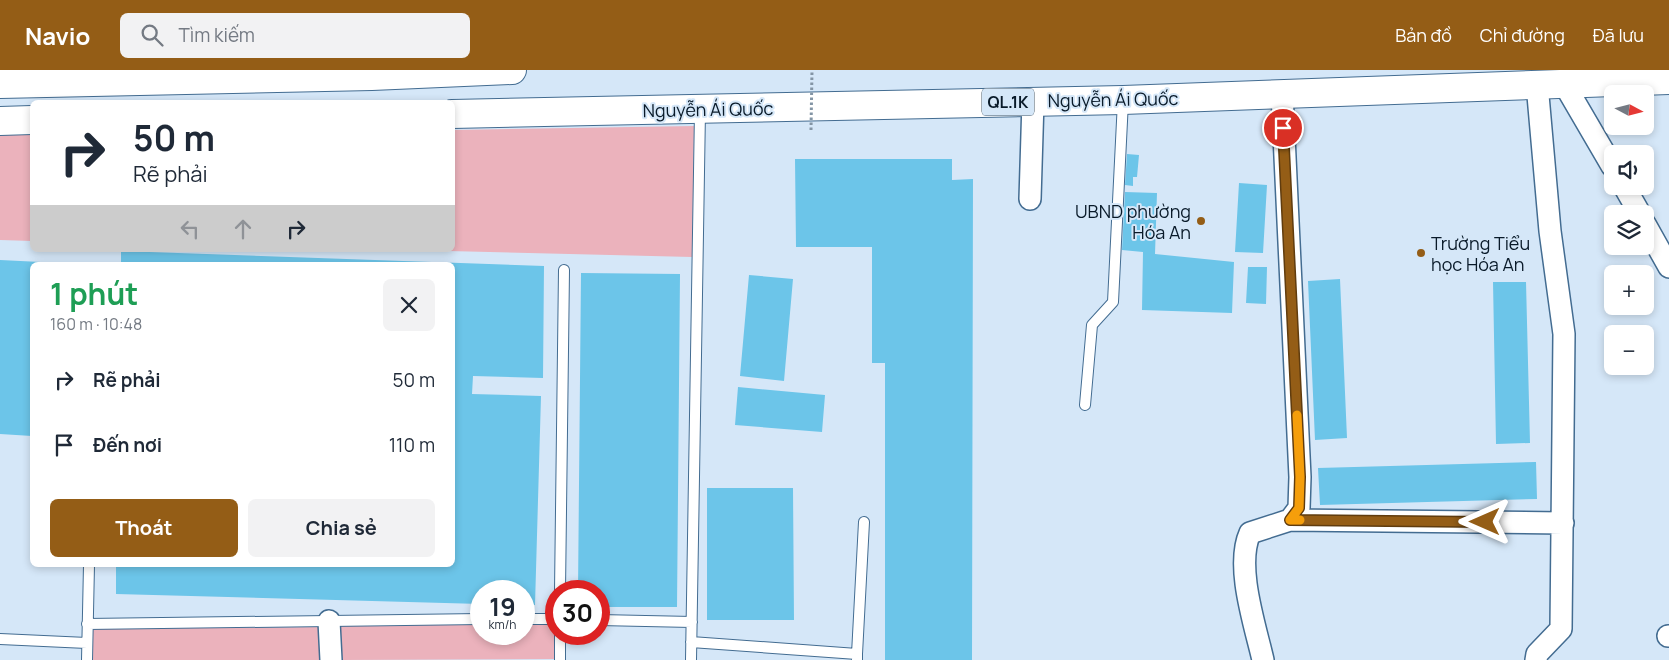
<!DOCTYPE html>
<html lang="vi">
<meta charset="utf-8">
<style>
:root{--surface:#fff;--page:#f2f2f3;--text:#1f2937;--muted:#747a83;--accent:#945d16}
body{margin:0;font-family:Manrope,sans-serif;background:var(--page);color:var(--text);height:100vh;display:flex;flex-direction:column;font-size:19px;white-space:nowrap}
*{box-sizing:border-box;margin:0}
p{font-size:16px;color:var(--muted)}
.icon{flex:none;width:28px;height:28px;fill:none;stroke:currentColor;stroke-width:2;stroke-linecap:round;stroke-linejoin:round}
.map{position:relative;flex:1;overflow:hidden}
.side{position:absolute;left:30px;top:192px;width:425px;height:305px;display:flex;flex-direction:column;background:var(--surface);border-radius:8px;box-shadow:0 2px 8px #0003}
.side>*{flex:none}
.guide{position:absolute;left:30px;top:30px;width:425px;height:152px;border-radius:8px;box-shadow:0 2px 8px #0003;background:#fff;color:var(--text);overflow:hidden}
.needle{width:32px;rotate:97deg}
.controls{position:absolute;left:1604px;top:15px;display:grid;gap:10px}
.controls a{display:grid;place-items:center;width:50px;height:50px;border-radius:8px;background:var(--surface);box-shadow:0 2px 8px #0003;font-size:25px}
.speed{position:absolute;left:470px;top:510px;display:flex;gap:10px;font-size:25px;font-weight:700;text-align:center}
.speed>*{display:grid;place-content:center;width:65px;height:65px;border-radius:50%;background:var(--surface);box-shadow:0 2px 8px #0003;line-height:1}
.speed small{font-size:12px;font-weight:400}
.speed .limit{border:8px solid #d22;background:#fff;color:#111}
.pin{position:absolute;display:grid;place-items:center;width:42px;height:42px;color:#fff;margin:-21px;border:2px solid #fff;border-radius:50%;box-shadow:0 1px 5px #0007}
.me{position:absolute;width:55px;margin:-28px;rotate:270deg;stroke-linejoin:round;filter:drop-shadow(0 0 4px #0008)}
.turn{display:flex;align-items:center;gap:18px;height:105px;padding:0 20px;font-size:22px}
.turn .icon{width:65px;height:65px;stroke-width:2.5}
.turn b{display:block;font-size:35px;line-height:42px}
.lanes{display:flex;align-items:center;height:48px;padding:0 20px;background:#0003;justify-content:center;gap:25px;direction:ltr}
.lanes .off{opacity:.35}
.round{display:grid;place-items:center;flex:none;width:52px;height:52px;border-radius:8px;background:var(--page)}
.overview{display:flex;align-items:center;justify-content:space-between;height:85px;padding:0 20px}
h1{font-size:30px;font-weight:700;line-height:38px;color:#1e9e55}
.primary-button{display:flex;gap:10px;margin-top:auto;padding:10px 20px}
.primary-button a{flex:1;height:58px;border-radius:8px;background:var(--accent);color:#fff;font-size:20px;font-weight:700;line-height:58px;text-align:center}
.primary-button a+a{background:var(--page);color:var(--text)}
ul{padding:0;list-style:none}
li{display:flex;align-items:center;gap:15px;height:65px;padding:0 20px}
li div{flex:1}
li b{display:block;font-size:19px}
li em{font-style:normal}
header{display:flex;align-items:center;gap:30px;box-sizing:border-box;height:70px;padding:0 25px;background:var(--accent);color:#fff}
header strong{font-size:24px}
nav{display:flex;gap:28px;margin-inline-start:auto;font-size:18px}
.search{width:350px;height:45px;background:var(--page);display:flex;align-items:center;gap:12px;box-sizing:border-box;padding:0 18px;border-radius:8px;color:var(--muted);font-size:19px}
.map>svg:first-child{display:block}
.green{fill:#ebb2bc}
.building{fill:#6cc5e9}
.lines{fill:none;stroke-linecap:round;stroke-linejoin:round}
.service-casing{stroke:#436c91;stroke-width:12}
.minor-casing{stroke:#436c91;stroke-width:24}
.primary-casing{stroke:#436c91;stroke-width:30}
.service{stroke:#fff;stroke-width:10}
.minor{stroke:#fff;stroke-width:21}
.primary{stroke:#fff;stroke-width:28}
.path-bridge{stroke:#8395a5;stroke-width:3;stroke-dasharray:2.5 2.5;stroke-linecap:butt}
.route-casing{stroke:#603c0e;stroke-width:12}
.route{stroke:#945d16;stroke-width:9}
.slow{stroke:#f59e0b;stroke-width:9}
.poi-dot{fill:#945d16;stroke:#d5e7f8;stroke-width:2}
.labels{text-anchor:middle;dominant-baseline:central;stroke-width:4;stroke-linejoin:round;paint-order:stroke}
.shield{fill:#d5e7f8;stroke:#465867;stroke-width:1}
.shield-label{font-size:16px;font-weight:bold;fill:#091a29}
.street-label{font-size:18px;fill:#091a29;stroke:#d5e7f8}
.poi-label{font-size:18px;fill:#091a29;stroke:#d5e7f8;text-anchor:end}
</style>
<header>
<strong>Navio</strong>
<div class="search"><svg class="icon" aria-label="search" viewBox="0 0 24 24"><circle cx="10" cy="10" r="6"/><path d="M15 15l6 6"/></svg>Tìm kiếm</div>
<nav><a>Bản đồ</a><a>Chỉ đường</a><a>Đã lưu</a></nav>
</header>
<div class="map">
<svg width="1669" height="590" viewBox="0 0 1669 590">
<rect width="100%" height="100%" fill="#d5e7f8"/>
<path class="green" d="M694,56l-2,131 -285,-7h45l1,-120z
M0,65h32v106l-32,-1z
M554,553l1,36 -216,1 -1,-34 143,-2v10h43v-10z
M322,557v33h-229l-1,-31z"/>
<path class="building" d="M1127,84l12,1 -2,22h-4v9l-8,-1z
M795,89h157v21l21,-1 -1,481h-87v-297h-13v-116h-76z
M1239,113l28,2 -4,68 -28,-1z
M1125,122l32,1 -2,61 79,8 -2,51 -90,-3 1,-58 -21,-2z
M121,181l423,15 -1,112 -70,-2 -1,18 69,2 -6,209h-11v-14h-43v13l-365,-10v-29h336v-300h-331z
M0,190l61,3 -29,2v171l-32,-2z
M1248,197h19l-1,37 -20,-1z
M581,203l99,1 -3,333h-78v-16h-21z
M749,205l44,4 -9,102 -44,-5z
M1340,209l7,159 -32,2 -7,-159z
M1493,212h33l4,161 -34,1z
M738,317l87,8 -3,37 -87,-7z
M1536,392l1,37 -217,6 -2,-37z
M707,418h86l1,132h-87z"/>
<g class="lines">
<defs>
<path id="service" d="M1085,335l7,-80 21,-23 10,-201
M560,521l4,-321
M524,549h32
M599,550l93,2
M87,554l394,-5
M560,564v26
M0,569l87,4
M691,572l166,12v6
M857,584l7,-132
M87,590l2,-95
M691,590l9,-549"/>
<path id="minor" d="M1563,12l49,84
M1282,23l18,384 -1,31 -9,12
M1624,116l16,28
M1030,129l3,-98
M1645,154l24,43
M329,551l2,39
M1668,566h1
M1263,590c-8,-35 -28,-94 -13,-127l40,-13 273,3
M1536,590l1,-6 24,-25 3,-295 -14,-103 -13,-147"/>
<path id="primary" d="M0,14l372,-8 140,-6
M452,44l671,-14 546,-20
M0,51l32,-1"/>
</defs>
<use href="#service" class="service-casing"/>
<use href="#minor" class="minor-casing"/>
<use href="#primary" class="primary-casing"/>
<use href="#service" class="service"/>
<use href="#minor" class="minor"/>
<use href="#primary" class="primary"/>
<path class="path-bridge" d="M811,60l1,-60"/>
</g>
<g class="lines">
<defs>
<path id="route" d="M1283,58l17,349 -1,31 -9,12 195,2"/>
</defs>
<use href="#route" class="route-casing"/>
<use href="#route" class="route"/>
<path class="slow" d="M1297,345l3,62 -1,31 -9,12h10"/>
</g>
<g class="poi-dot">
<circle cx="1201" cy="151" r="5"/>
<circle cx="1421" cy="183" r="5"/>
</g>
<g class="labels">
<rect class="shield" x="982" y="18.5" width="52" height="27" rx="4"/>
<g class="shield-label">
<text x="1008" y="32">QL.1K</text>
</g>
<g class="street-label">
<text transform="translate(1113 29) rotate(-1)">Nguyễn Ái Quốc</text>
<text transform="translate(708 39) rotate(-1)">Nguyễn Ái Quốc</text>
</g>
<g class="poi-label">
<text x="1191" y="141">UBND phường<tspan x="1191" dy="21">Hóa An</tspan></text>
<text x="1431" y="173" text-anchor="start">Trường Tiểu<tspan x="1431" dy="21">học Hóa An</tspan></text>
</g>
</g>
</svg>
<div class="controls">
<a><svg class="needle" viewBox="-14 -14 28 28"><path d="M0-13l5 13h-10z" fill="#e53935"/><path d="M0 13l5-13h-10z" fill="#747a83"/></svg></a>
<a><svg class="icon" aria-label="sound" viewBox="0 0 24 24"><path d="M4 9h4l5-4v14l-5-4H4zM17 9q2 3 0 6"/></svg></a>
<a><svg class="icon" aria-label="layers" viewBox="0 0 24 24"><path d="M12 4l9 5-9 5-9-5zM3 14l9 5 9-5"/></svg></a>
<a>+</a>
<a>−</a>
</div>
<div class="speed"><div>19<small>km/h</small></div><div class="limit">30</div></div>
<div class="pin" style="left:1283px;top:58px;background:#d93025"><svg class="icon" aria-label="arrive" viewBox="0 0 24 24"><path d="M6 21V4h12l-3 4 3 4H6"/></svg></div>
<svg class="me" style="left:1485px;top:452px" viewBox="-20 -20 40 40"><path d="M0-17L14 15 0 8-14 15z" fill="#945d16" stroke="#fff" stroke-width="4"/></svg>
<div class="guide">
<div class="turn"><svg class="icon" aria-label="right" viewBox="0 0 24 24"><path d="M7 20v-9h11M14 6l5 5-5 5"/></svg><div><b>50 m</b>Rẽ phải</div></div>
<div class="lanes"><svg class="icon off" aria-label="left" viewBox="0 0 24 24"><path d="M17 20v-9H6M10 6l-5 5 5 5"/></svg><svg class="icon off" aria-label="ahead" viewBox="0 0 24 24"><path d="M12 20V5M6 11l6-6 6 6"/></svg><svg class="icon" aria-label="right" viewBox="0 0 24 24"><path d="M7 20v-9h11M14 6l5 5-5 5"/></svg></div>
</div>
<section class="side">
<div class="overview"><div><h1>1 phút</h1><p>160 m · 10:48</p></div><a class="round"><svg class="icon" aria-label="close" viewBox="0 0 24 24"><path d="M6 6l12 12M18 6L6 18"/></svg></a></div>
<ul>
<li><svg class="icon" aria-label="right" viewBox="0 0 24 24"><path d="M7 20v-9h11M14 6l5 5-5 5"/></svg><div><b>Rẽ phải</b></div><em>50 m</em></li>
<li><svg class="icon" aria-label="arrive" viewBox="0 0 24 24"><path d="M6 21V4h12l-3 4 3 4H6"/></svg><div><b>Đến nơi</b></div><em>110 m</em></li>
</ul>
<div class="primary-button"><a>Thoát</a><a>Chia sẻ</a></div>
</section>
</div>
